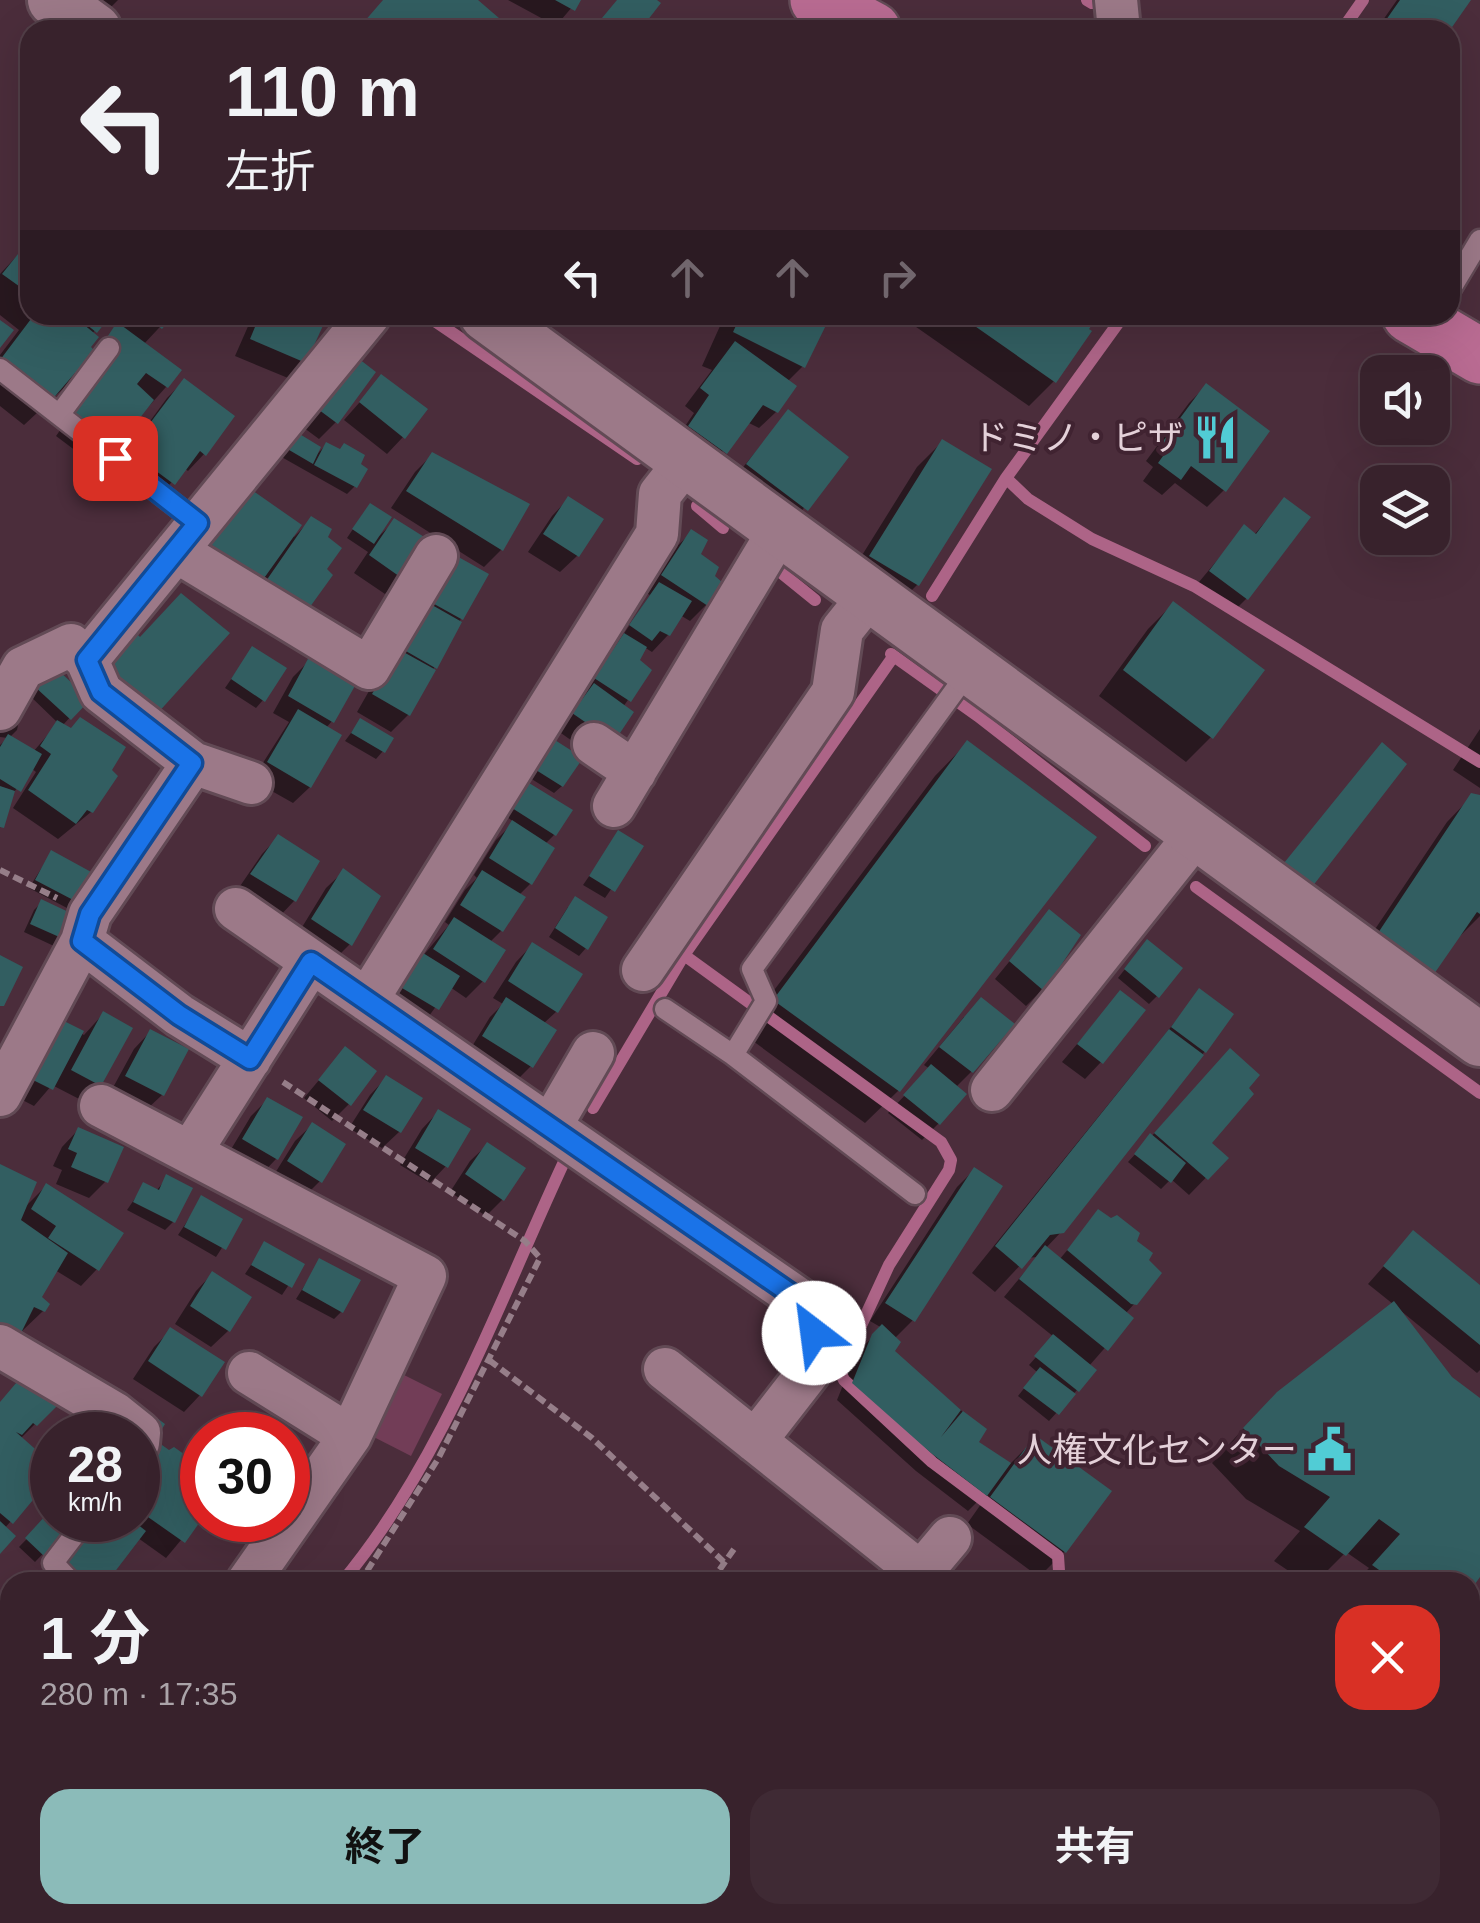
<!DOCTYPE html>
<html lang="ja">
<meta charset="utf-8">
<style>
:root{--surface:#38222c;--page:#3f2a34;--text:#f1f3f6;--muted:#aba4a9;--line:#523f48;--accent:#8bbbb9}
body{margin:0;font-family:Helvetica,"Noto Sans JP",sans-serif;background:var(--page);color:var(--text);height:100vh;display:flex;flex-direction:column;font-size:38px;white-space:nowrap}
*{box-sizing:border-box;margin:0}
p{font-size:32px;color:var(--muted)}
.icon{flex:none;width:55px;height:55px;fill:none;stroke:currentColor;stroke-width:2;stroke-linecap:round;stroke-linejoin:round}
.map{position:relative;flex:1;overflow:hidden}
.drawer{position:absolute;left:0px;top:1572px;width:1480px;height:352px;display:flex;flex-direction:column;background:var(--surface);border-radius:30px 30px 0 0;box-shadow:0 10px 40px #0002,0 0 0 2px var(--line)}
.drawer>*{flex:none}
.top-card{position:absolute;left:20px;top:20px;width:1440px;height:305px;border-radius:30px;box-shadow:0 10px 40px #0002,0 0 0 2px var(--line);background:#38222c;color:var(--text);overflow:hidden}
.tools{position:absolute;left:1360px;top:355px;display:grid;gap:20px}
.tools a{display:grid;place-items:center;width:90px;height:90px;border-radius:20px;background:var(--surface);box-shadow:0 10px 40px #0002,0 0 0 2px var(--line);font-size:50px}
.speed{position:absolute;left:30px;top:1412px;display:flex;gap:20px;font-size:50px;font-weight:700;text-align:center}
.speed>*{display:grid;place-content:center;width:130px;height:130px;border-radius:50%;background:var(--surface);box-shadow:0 10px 40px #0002,0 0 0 2px var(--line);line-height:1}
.speed small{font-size:25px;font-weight:400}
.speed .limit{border:15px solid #d22;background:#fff;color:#111}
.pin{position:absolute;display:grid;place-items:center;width:85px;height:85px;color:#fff;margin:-42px;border-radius:20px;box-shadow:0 5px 15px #0006}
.me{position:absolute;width:110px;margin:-55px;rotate:330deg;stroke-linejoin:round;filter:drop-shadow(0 0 8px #0008)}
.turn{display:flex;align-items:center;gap:35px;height:210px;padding:0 40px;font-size:45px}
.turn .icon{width:130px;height:130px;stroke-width:2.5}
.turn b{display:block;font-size:70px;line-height:85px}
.lanes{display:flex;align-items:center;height:95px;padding:0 40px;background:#0003;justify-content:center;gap:50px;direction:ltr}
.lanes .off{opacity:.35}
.round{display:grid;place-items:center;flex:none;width:105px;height:105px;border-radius:30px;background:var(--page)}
.headline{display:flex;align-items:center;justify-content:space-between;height:170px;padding:0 40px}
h1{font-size:60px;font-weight:700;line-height:75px}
.button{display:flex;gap:20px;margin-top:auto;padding:20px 40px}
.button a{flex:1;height:115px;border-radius:30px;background:var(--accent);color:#111;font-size:40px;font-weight:700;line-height:115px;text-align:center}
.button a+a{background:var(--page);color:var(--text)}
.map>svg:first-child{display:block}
.green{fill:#723d57}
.shadow{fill:#0007}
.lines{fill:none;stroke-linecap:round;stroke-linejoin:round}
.stream{stroke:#ad6487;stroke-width:12}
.building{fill:#325e61}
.service-casing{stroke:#624a55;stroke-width:25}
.minor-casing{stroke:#624a55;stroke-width:48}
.tertiary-casing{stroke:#624a55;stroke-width:58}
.primary-casing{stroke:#624a55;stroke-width:60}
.path{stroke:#967e89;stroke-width:6;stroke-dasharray:10 5;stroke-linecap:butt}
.service{stroke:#9c7988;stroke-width:20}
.minor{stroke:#9c7988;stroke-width:42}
.tertiary{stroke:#9c7988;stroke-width:52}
.primary{stroke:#b96b92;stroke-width:55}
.route-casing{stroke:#114b97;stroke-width:25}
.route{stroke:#1a73e8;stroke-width:18}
.labels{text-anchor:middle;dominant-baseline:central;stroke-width:8;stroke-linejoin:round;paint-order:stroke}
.poi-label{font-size:35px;fill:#e4d1d9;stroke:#402331;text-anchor:end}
</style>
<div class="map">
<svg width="1480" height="1923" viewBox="0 0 1480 1923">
<rect width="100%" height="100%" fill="#4b2d3b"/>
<path class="green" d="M394,1370l48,24 -31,62 -49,-25z"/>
<path class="shadow" d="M47,0h71l-30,30z
M508,0h70l-22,26z
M1397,0h70l-20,30h-71z
M30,242v73h78l-17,20 -12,39 -55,51 -24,-19v-51l19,-25 -19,-15v-41z
M108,315h63l-28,30 23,42 -70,79 -40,-30 56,-79 -12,-10 19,-23z
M253,315h59l-8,46 -16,17 -53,-22z
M725,315h103l-25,51 -16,16 -11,30 -17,16 -12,-6 -39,47 -35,-25 21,-31 -9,-7 27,-36 -10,-4z
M899,315h183l10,7 -38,59 -25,25z
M333,372l3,50 -17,17 -23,-17z
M382,377l21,60 -16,17 -43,-34z
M184,381l20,73 -16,17 -4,-3 -28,32 -41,-31 52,-71z
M1206,386l18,104 -17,17 -32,-24 -13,12 -19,-14 10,-14 -7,-6 43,-58z
M788,412l58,45 -57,69 -58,-44z
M293,433l22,23 11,-11 29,41 -8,8 -69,-39z
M942,442l-25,143 -25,25 -46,-29 71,-114z
M432,455l94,50 -25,45 -17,17 -93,-59 24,-36z
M247,489l47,48 18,-18 17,11 -77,69 14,-21 -2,-2 -73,-17z
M568,499l32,21 -23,36 -17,16 -32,-20 24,-36z
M1284,500l-38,99 -16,16 -36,-27 50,-60 10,7z
M363,514l16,22 16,-15 7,56 -17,17 -31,-21 14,-21 -21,-14z
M691,533l15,72 -16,16 -10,-6 -12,20 -16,17 -8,-5 -8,14 13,9 -26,37 -28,50 -37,-26 92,-136 -4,-2 28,-44z
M436,574l49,1 -77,140 -17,17 -34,-20z
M1173,604l38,133 -25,25 -87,-66 49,-67z
M252,649l11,51 -7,8 -31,-20z
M310,660l22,61 -6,7 -16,59 -17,16 -41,-23 37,-58 -16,-9 20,-36z
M47,676l38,25 -23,25 29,86 -33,27 -45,-31 23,-36 -5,-4 -21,30 -10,30v-83l8,-7 -8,-1v-20l25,-23 -8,36 -8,8 24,14 25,-29 -29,-28z
M360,721l23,30 -7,8 -31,-18z
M1480,729v59l-27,-18z
M967,743l127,95 -196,253 -33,32 -123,-90 193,-257z
M540,746l22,40 -8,7 -32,-20z
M529,786l25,49 -9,9 7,5 -22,35 -12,12 -17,35 -11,11 -7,39 -17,17 -16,-11 -21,29 -33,-20 20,-32 33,-39 -4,-3 20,-32 12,-12 -3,-3 22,-35 18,-18 -7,-5z
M1472,796h8v120l-23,23 -25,34 -77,-14 92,-137z
M619,833l21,14 -35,51 -22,-13z
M278,837l39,25 -23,39 -16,17 -42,-26 26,-38z
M51,853l24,47 -8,8 -38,-20z
M343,872l7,72 -17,17 -37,-24 30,-49z
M42,902l22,37 -8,8 -32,-15 10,-22z
M568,907l18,41 -7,8 -30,-19z
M1050,912l-8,78 -16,16 -31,-27z
M532,945l25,66 -14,13 -12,42 -17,17 -46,-30 22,-36 13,-13 -10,-6 23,-36z
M1140,950l17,46 -8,8 -31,-26z
M1200,991l5,60 -143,180 -17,18 14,11 40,-48 36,91 -10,11 6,4 -42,48 -12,24 -28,31 -31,-25 19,-24 -8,-7 25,-28 -50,-40 33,-40 -10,1 -32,34 -23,-19z
M1120,993l-19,69 -16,17 -23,-17z
M103,1014l-4,71 -16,16 -31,-16 -18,21 -29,-15 45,-74 34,18z
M964,1017l7,55 -16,16 -16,35 -17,17 -34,-27 42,-44 -6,-4z
M150,1032l12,63 -17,16 -35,-18 24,-44z
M345,1049l4,55 -17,17 -28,-23z
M1214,1068l-5,75 16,15 -36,37 -18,-16 -10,10 -33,-27z
M386,1078l34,20 -21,34 -17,16 -33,-20 21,-33z
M267,1100l9,59 -16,17 -33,-20 24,-40z
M438,1112l8,54 -16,17 -30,-18 22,-36z
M312,1125l8,56 -17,17 -31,-20 23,-37z
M78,1130l28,51 -17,17 -33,-14 6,-14 -9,-4 9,-19z
M487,1145l15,55 -16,16 -36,-24 20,-31z
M0,1166l23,43 23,-23 51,83 -16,17 -26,-16 -16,27 4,14 -23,22 8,17 -25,25 -3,-2z
M974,1170l-61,150 -19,19 -2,12 92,79 -8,12 33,23 27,-27 72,53 -44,61 -25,25 -72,-53 19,-27 -2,-2 -16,16 -52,-40 -79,-71 19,-47 26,-25 -12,-7 87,-134z
M167,1178l23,11 -17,33 -8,8 -38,-20 17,-25 12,6z
M202,1199l38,21 -24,37 -38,-22z
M1413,1233l67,55v82l-3,3 -76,-62 49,68 30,22v171l-10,15v-5h-114l13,-14 -23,-16 -30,30h-11l-31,-21 26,-30 -54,-32 -34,-36 32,-35 149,-124 -25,-20z
M265,1244l37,21 -20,30 -37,-21z
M320,1261l21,51 -7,7 -38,-20z
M212,1274l37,24 -21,33 -17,16 -36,-23 21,-33z
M171,1330l29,65 -16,17 -51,-33 21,-32z
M0,1403l53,3 -33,33 32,28v7l-48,55 -4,21z
M138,1407l24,18 -10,16 17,12 5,-3 28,21v44l-36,43 -28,-20 -34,44h-51l-5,-4 45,-58h45v-85h-48l15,-16 12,11z
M47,1518l16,15 -28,29 -16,-15z
M1480,1642v80l-7,6 -3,-2v-72z
M10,1765v26l-10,-12z
M184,1915h52l-7,8h-36z
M1021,1915h103l-5,8h-86z"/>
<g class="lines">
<path class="stream" d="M1087,0l5,3
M1342,30l21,-30
M426,315l211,144
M1006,478l22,21 64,40 102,47 286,176
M697,506l26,22
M773,566l42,34
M932,596l74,-118 118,-163
M891,654l87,62 167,130
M1196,887l284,206
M684,955l257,187 10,18 -2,10 -60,95 -49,106 4,9 88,82 126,94 1,15 -6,11
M593,1108l91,-153 209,-298
M342,1582c99,-118 157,-280 221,-418
M975,1915l7,8
M898,1923l5,-8"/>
</g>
<path class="building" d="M383,0h95l35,30h-156z
M555,0h26l-6,11z
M617,0h40l4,3 -21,27h-48z
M1400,0h71l-21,30h-71z
M30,239v55l-28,-20z
M34,315h38l27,22 -8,10 7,7 -17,21 -6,-2 -25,29 -50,-42z
M75,315h36l-14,18z
M145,315h29l-12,14z
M260,315h58l8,4 -20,44 -56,-24z
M741,315h90l-26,53 -72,-36z
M959,315h127l9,6 -6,8 3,2 -36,52z
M0,320l14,10 -14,18z
M117,322l65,48 -14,18 -22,-15 -9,11 17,16 -40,51 -43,-33 49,-69 -14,-10z
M735,341l62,45 -19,27 -15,-8 -36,49 -39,-28 21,-31 -9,-7z
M350,352l26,20 -38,52 -27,-20z
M381,374l47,35 -23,30 -46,-37z
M184,378l51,38 -29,40 -6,-5 -25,34 -46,-34z
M1206,383l64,48 -44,61 -35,-26 -10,14 -23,-17 10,-14 -7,-5z
M788,409l61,48 -41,54 -62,-47z
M293,430l28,17 -8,17 -29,-17z
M942,439l50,30 -73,117 -50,-30z
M326,442l14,7 4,-6 21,12 -4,9 7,5 -11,19 -43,-23z
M432,452l98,52 -27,47 -97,-60z
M246,486l56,39 -40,56 -56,-40z
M568,496l36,23 -25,38 -36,-23z
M1284,497l27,20 -63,83 -39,-29 35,-47 12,10z
M370,503l22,14 -18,27 -22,-15z
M311,516l21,13 -4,8 14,11 -15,21 6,6 -26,36 -41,-30z
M394,518l35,22 -26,39 -34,-24z
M691,529l17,11 -7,14 18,13 -4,9 8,7 -15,23 -47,-31z
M453,554l36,20 -26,46 -36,-20z
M659,582l33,19 -22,35 -10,-5 -8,10 -23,-16z
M181,593l49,40 -74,82 -53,-45 33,-37 4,4z
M425,601l37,21 -25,47 -38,-22z
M1173,601l92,69 -52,69 -90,-69z
M624,633l23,14 -7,13 12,10 -21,32 -37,-24z
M252,646l35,22 -22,34 -34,-23z
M398,649l38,21 -26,46 -38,-22z
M309,657l47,27 -22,39 -46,-27z
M57,669l33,31 -19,20 -37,-34z
M594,683l40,29 -20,30 -42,-29z
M298,709l44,26 -31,53 -44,-26z
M80,717l46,30 -14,23 6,6 -25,37 -6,-3 -11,14 -48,-34 23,-36 -11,-8 17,-26 14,8z
M360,718l34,20 -9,15 -34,-20z
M8,734l34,20 -21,38 -21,-13v-32z
M547,735l36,23 -20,29 -35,-22z
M967,740l130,97 -197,255 -127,-92z
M1382,742l25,22 -95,123 -27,-18 -1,-6z
M529,783l44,27 -17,26 -44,-28z
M0,786l15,5 -11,37 -4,-1z
M1471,793l9,2v119l-3,-2 -43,62 -56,-41z
M512,820l43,28 -23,37 -43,-27z
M618,830l26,16 -29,46 -26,-16z
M278,834l42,27 -24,41 -46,-28z
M51,850l42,23 -16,29 -42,-22z
M343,868l38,28 -29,50 -41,-27z
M482,870l44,27 -23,35 -43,-27z
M575,896l33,21 -20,33 -33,-22z
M41,899l36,17 -11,24 -36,-16z
M1049,909l32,26 -37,56 -35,-30z
M454,917l52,33 -21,33 -52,-34z
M1147,939l36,29 -24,30 -35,-29z
M532,942l51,32 -25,39 -50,-32z
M423,953l37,23 -21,34 -37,-22z
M0,955l23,12 -19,39h-4z
M1199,988l35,26 -28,39 -35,-26z
M1120,990l26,20 -43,54 -26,-20z
M506,997l51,33 -24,38 -51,-32z
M981,997l34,27 -42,49 -34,-26z
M103,1011l30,17 -32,58 -30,-16z
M50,1014l34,17 -31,59 -34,-17z
M150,1029l39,20 -25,47 -39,-20z
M1169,1029l35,26 -140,178 -14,2 -28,34 -27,-23z
M345,1046l32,25 -26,35 -33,-26z
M1230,1048l30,27 -11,13 5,6 -42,49 17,15 -21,22 -54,-47z
M931,1064l36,30 -27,31 -37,-30z
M386,1075l37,23 -22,35 -38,-23z
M267,1097l36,20 -25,43 -36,-21z
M438,1109l33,20 -23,39 -33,-20z
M312,1122l34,22 -24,39 -35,-22z
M78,1127l46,20 -16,36 -37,-16 6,-14 -9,-4z
M1150,1133l36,30 -15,20 -37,-29z
M487,1142l39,26 -22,33 -39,-27z
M0,1164l37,18 -16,38 47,33 -26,44 8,7 -5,8 -11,-5 -12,24 15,13 -37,-17z
M974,1167l29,19 -88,136 -30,-19z
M166,1174l27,14 -18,35 -42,-21 10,-20 16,8z
M46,1183l78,50 -25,38 -51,-33 8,-12 -25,-17z
M201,1195l42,24 -17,31 -42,-23z
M1098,1209l13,9 6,-3 23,18 -3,8 16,12 -4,7 13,13 -25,32 -6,-1 -64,-54z
M1413,1230l67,55v60l-97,-79z
M264,1241l41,23 -13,24 -41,-23z
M1045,1245l89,73 -26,33 -89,-72z
M319,1258l42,22 -18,33 -41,-23z
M212,1271l40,26 -22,35 -40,-26z
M1394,1301l58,76 28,21v179l-10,14v-9h-74l-24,-17 28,-31 -21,-15 -33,37 -42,-29 26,-30 -51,-31 -36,-38 34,-36z
M882,1324l19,18 -6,9 66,59 -20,27 22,-26 24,18 -8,13 32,21 -24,33 -56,-43 -79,-70 20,-49z
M170,1327l55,35 -23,35 -54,-36z
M1053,1334l44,36 -18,22 -45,-36z
M1040,1367l36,27 -17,21 -36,-27z
M22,1376l35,30 -20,20 -4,-3 -11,12 -6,-3 36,32v13l-39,47 -13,-11v-111z
M138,1404l27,20 -10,16 14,10 5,-3 28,20v52l-17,24 -47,-33v-55l-11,-37z
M1035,1435l77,56 -46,62 -76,-56z
M47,1514l19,19 -22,23 -19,-18z
M94,1520h38l14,11 -39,51h-15l-29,-21z
M0,1521l16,15 -16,18z
M1480,1644v61l-10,-7v-40z
M3,1676l7,9v65l-10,8v-79z
M248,1915h19l8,8h-33z
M1083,1915h44l-5,8h-27z
M1249,1915h36l-4,8h-37z
M1292,1915h13l14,8h-32z"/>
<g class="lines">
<defs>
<path id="service" d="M1450,290l30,-50
M0,369l198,154
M59,415l50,-67
M665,1009l68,46 182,139
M733,1055l33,-54 -14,-32 217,-298
M71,1582l-18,-19 33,-43
M0,1670l10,-6"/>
<path id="minor" d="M1116,0l3,30
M176,551l193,117 67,-112
M0,709l23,-41 48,-23 16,15
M594,744l41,28
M193,763l58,20
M614,806l166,-277
M236,909l574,398 8,53 -63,81
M82,941l97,74 71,44
M643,970l190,-278 9,-62 28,-35
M367,1000l290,-466 3,-40 26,-33
M992,1090l205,-257
M0,1095l82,-154 8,-27 103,-151 -92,-71 -14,-32 282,-345
M101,1106l324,170 -75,160 -102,146
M550,1127l43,-74
M191,1151l120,-189
M0,1346l114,67 25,20 -1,10
M665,1369l256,204
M249,1373l101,63
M913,1582l37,-44
M0,1830l10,12
M72,1915l7,8
M498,1923l1,-8"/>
<path id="tertiary" d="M54,0l41,30
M486,315l994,725"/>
<path id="primary" d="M818,0l55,30
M1410,315l70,41"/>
</defs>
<use href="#service" class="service-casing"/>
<use href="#minor" class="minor-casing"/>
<use href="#tertiary" class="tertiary-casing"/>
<use href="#primary" class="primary-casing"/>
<path class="path" d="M0,870l57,28
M283,1082l242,159 15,17 -102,201 -78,123
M489,1360l103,78 133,125
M711,1582l23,-33"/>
<use href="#service" class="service"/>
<use href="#minor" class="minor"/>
<use href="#tertiary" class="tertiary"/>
<use href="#primary" class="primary"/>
</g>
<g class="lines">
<defs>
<path id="route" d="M115,458l83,65 -111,137 14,32 91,71 -102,151 -8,27 97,74 71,44 61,-97 499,345 4,26"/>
</defs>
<use href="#route" class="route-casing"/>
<use href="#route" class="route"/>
</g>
<defs>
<symbol id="restaurant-bare" viewBox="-9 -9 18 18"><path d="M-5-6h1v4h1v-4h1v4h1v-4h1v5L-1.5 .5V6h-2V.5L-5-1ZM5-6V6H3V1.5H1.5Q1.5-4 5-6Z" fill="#51ccd5" stroke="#402331" stroke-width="2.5" paint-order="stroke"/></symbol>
<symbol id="civic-bare" viewBox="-9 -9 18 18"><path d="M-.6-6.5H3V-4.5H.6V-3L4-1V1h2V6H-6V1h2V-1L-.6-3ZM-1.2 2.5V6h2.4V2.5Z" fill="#51ccd5" stroke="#402331" stroke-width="2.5" paint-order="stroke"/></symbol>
</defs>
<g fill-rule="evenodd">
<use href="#restaurant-bare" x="1184" y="406" width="63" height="63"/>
<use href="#civic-bare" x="1298" y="1418" width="63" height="63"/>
</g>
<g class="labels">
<g class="poi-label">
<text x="1183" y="437">ドミノ・ピザ</text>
<text x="1297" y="1449">人権文化センター</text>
</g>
</g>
</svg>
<div class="tools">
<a><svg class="icon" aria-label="sound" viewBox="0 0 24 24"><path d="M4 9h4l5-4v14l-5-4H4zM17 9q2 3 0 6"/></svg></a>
<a><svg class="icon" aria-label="layers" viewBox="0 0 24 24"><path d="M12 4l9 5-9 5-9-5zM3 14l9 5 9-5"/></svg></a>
</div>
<div class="speed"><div>28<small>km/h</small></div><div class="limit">30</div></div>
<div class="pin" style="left:115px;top:458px;background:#d93025"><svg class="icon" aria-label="arrive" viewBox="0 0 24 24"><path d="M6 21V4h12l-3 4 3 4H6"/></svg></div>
<svg class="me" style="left:814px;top:1333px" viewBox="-20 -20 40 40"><circle r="19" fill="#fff"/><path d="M0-13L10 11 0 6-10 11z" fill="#1a73e8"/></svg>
<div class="top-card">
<div class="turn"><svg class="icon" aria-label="left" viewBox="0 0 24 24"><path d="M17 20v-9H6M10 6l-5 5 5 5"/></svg><div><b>110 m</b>左折</div></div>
<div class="lanes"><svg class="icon" aria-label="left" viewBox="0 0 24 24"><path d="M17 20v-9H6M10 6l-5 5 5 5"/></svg><svg class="icon off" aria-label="ahead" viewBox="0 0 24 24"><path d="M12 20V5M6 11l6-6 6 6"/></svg><svg class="icon off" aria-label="ahead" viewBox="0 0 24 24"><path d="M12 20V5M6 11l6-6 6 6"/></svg><svg class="icon off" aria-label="right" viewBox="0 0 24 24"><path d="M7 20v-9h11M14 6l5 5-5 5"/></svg></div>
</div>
<section class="drawer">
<div class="headline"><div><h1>1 分</h1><p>280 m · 17:35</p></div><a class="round" style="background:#d93025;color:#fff"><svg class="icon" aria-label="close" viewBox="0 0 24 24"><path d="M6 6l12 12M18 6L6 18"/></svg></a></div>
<div class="button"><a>終了</a><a>共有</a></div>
</section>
</div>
